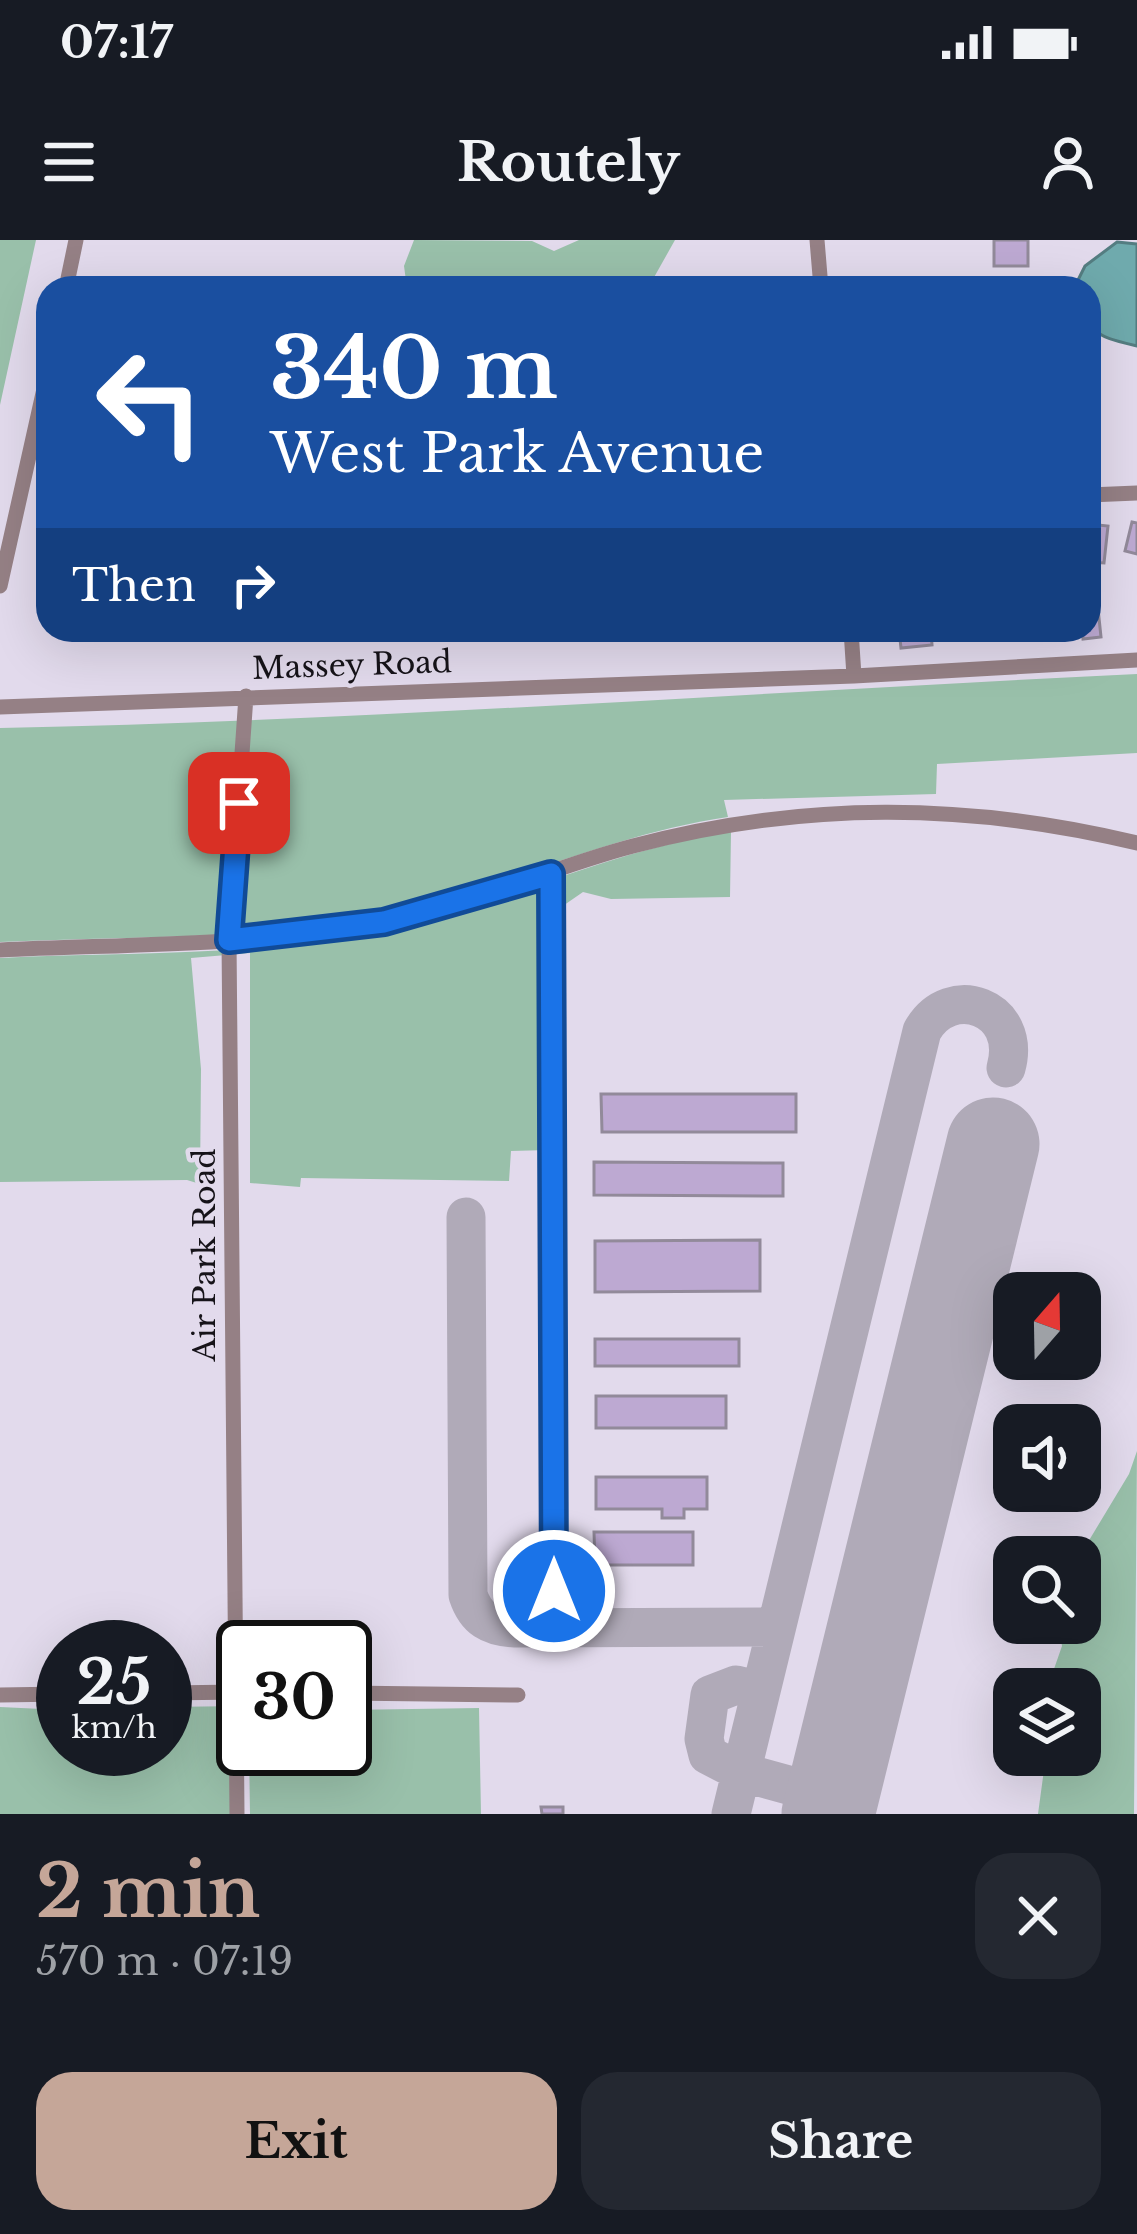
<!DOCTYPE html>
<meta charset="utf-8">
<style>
:root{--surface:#171b24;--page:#242831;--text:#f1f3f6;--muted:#9ea1a6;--accent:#c5a698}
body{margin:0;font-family:"Libre Baskerville",serif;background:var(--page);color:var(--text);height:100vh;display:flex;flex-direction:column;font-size:45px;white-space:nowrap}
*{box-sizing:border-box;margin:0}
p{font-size:39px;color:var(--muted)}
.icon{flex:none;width:66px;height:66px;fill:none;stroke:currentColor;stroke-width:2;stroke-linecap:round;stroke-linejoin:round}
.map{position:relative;height:1574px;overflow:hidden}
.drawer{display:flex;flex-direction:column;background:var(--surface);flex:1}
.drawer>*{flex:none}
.top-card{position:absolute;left:36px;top:36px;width:1065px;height:366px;border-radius:36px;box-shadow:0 12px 48px #0002;background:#1a4fa0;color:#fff;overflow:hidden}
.needle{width:78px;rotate:20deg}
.tools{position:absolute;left:993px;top:1032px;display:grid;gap:24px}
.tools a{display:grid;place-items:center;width:108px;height:108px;border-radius:24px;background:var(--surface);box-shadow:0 12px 48px #0002;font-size:60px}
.speed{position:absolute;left:36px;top:1380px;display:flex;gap:24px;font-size:60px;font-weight:700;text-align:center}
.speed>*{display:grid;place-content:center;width:156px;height:156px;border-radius:50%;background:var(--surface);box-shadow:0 12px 48px #0002;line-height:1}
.speed small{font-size:30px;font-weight:400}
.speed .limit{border:6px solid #111;border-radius:18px;background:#fff;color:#111}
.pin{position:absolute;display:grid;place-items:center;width:102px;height:102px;color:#fff;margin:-51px;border-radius:24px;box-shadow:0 6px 18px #0006}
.me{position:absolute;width:132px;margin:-66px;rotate:0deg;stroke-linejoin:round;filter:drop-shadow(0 0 9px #0008)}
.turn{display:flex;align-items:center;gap:42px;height:252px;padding:0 36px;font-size:54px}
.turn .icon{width:156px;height:156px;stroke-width:2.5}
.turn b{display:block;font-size:84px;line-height:102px}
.then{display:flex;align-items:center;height:114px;padding:0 36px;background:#0003;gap:24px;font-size:45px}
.round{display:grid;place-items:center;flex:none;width:126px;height:126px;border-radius:36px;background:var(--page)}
.overview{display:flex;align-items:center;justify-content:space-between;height:204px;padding:0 36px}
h1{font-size:72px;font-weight:800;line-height:90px;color:var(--accent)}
.action{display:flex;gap:24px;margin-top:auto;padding:24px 36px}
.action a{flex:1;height:138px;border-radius:36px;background:var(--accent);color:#111;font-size:48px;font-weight:800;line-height:138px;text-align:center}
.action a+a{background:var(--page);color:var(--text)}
.status{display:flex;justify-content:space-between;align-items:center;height:84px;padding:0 60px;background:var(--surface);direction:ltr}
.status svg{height:33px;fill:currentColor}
header{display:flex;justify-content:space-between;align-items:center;height:156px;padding:0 36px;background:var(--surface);font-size:54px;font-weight:800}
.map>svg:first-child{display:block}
.green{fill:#99c0aa}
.water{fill:#6faaad;stroke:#547d81;stroke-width:3}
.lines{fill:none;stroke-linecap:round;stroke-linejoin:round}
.taxiway{stroke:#b0aab8;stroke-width:39}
.runway{stroke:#b0aab8;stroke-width:93}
.building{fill:#bda9d2;stroke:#928a9a;stroke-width:3}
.minor{stroke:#958085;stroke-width:15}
.route-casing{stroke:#114b97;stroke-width:30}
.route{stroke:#1a73e8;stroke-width:21}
.labels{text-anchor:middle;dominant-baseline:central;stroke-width:9;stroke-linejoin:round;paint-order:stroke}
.street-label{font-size:30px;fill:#161319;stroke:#e2daec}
</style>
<div class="status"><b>07:17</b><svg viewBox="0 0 49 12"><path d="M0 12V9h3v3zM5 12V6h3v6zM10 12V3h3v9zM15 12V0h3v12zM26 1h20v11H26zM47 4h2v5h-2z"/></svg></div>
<header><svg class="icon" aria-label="menu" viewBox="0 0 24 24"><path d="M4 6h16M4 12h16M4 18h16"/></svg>Routely<svg class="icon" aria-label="person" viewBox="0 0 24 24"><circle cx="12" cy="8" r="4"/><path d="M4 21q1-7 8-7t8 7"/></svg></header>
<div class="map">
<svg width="1137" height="1574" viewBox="0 0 1137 1574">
<rect width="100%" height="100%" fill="#e2daec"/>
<path class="green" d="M0,0h36l-36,165z
M414,0l118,1 22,10 25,-11h96l-27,48h-241l-3,-22z
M1137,434v79l-200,11 -1,30 -212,6 4,17c-118,17 -228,72 -344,97 -124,27 -258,22 -384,28v-214c379,-8 758,-36 1137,-54z
M731,592l-1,65 -119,2 -28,-7 -39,27 4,231 -37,1 -2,30 -208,-3 -1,9 -50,-4v-230l-59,5 10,111 -1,115 -13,-4 -187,2v-224c127,-6 261,-1 385,-28 117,-25 227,-81 346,-98z
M1137,1211l-3,363h-96l8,-59h34v-66h-33l15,-43 -4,-23h22l-1,-66 50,-83z
M243,1466l1,108h-244v-107l63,3v39h102v-42z
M479,1468l2,106h-231l-1,-65h96v-39z"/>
<path class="water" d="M1117,2l20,2v102c-45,-11 -48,-11 -48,-58h-15l11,-22z"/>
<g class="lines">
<path class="taxiway" d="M466,977l2,378c8,24 22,32 47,33l261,-1
M761,1451l-25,-6 -26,10 -6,44 4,16 33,17 91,25
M731,1574l191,-783c28,-50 101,-24 84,37"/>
<path class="runway" d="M828,1574l165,-670"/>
</g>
<path class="building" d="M994,0h34v26h-34z
M1132,282l5,1v31l-12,-3z
M1089,284l19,2 -4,37 -15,-1z
M1097,359l4,38 -18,2 -1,-9h7v-30z
M899,390h32l1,15 -31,3z
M601,854h195v38h-194z
M594,922l189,1v33l-189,-1z
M760,1000v51l-165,1v-51z
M595,1099h144v27h-144z
M596,1156h130v32h-130z
M596,1237h111v32h-23v9h-22v-9h-66z
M594,1292h99v33h-98z
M541,1567h22v7h-21z"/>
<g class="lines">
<path class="minor" d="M817,0l4,48
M66,48l10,-48
M1089,255l48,-2
M0,346l48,-215
M851,390l3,46
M0,467l854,-31 283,-16
M551,634l3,717
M0,710c126,-6 256,-4 381,-27 86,-16 168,-55 252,-77 170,-45 334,-44 504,-3
M165,1453l75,-1
M345,1453l173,2
M0,1455l63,-1
M237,1574l-8,-874 17,-244"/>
</g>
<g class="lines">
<defs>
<path id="route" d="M239,563l-10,137 155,-18 167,-48 3,717"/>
</defs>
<use href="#route" class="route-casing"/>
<use href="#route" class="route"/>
</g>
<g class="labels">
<g class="street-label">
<text transform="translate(352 425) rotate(-2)">Massey Road</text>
<text transform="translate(204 1015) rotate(-90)">Air Park Road</text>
</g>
</g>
</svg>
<div class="tools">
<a><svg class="needle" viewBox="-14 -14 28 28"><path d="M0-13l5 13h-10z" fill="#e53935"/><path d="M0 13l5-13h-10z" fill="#9ea1a6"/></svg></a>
<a><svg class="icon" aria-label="sound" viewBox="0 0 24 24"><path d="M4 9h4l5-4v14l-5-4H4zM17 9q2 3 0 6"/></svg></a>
<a><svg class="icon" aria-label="search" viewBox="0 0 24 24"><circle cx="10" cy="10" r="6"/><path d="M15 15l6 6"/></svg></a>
<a><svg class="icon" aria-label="layers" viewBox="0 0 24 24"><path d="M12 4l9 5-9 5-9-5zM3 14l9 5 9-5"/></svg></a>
</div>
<div class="speed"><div>25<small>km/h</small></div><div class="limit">30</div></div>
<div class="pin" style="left:239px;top:563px;background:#d93025"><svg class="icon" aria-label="arrive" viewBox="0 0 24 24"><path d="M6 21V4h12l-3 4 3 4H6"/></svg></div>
<svg class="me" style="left:554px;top:1351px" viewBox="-20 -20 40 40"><circle r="17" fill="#1a73e8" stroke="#fff" stroke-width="3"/><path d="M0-11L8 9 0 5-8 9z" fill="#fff"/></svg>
<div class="top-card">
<div class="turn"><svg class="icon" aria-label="left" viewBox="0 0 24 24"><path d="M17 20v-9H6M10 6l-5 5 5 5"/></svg><div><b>340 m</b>West Park Avenue</div></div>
<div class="then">Then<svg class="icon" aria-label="right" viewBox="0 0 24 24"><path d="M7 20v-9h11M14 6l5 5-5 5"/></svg></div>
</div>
</div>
<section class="drawer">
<div class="overview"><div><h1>2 min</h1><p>570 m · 07:19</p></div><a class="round"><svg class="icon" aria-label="close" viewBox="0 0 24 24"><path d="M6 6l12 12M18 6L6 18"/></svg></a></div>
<div class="action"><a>Exit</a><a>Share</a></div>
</section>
